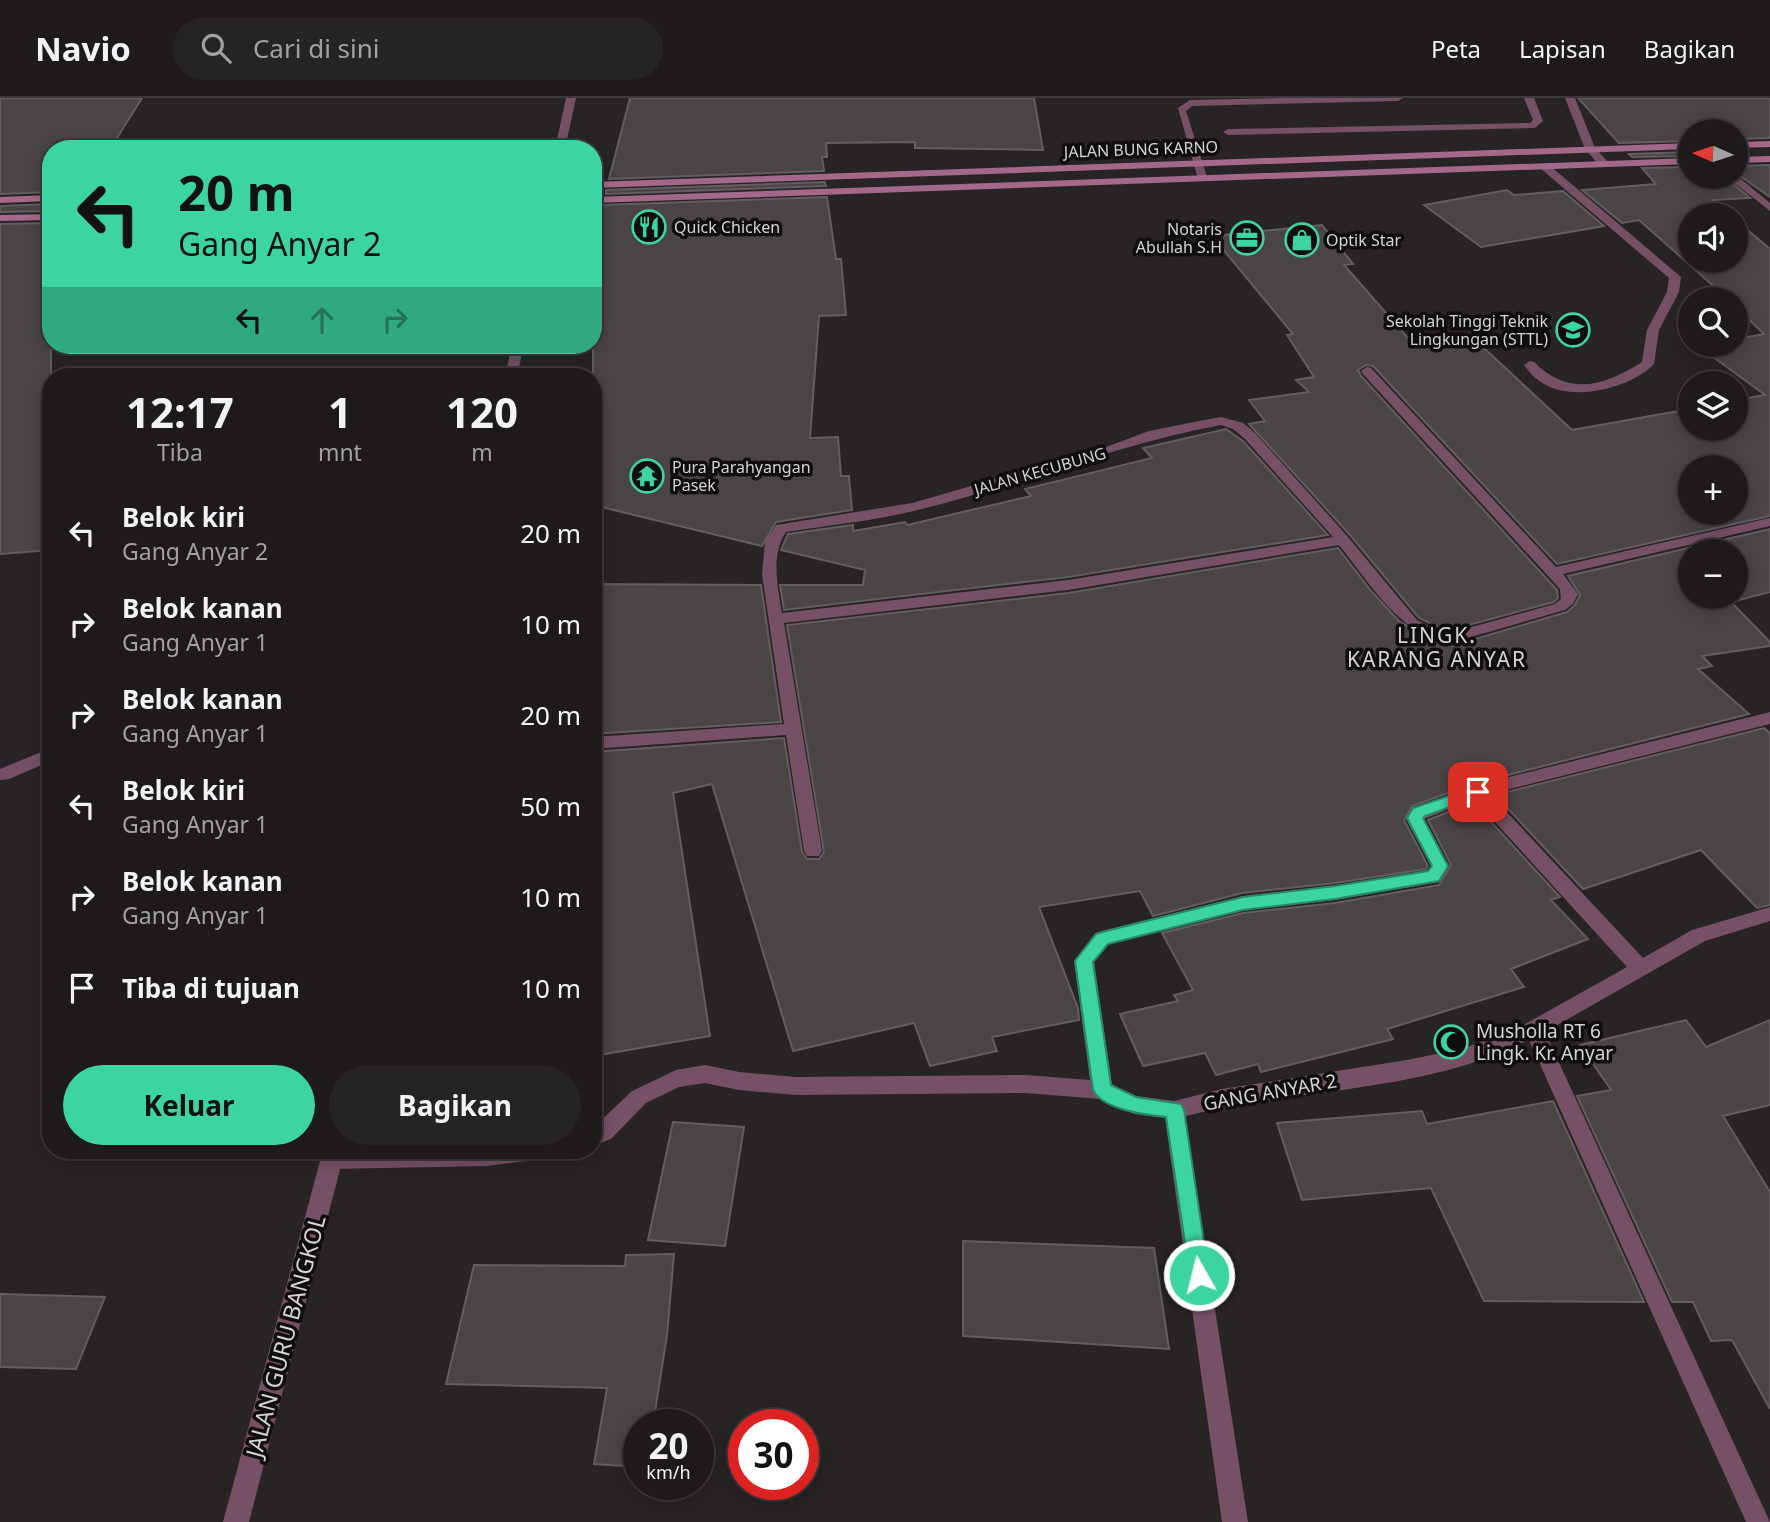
<!DOCTYPE html>
<html lang="id">
<meta charset="utf-8">
<style>
:root{--surface:#1e1a1c;--page:#262325;--text:#f1f3f6;--muted:#a1a1a3;--line:#3c383b;--accent:#3dd4a3}
body{margin:0;font-family:"Noto Sans",sans-serif;background:var(--page);color:var(--text);height:100vh;display:flex;flex-direction:column;font-size:26px;white-space:nowrap}
*{box-sizing:border-box;margin:0}
p{font-size:23px;color:var(--muted)}
.icon{flex:none;width:38px;height:38px;fill:none;stroke:currentColor;stroke-width:2;stroke-linecap:round;stroke-linejoin:round}
.map{position:relative;flex:1;overflow:hidden}
.details{position:absolute;left:42px;top:270px;width:560px;height:791px;display:flex;flex-direction:column;background:var(--surface);border-radius:28px;box-shadow:0 4px 18px #0003,0 0 0 2px var(--line)}
.details>*{flex:none}
.banner{position:absolute;left:42px;top:42px;width:560px;height:214px;border-radius:28px;box-shadow:0 4px 18px #0003,0 0 0 2px var(--line);background:#3dd4a3;color:#111;overflow:hidden}
.needle{width:46px;rotate:273deg}
.tools{position:absolute;left:1678px;top:21px;display:grid;gap:14px}
.tools a{display:grid;place-items:center;width:70px;height:70px;border-radius:50%;background:var(--surface);box-shadow:0 4px 18px #0003,0 0 0 2px var(--line);font-size:35px}
.speed{position:absolute;left:623px;top:1311px;display:flex;gap:14px;font-size:35px;font-weight:700;text-align:center}
.speed>*{display:grid;place-content:center;width:91px;height:91px;border-radius:50%;background:var(--surface);box-shadow:0 4px 18px #0003,0 0 0 2px var(--line);line-height:1}
.speed small{font-size:18px;font-weight:400}
.speed .limit{border:10px solid #d22;background:#fff;color:#111}
.pin{position:absolute;display:grid;place-items:center;width:60px;height:60px;color:#fff;margin:-30px;border-radius:14px;box-shadow:0 4px 10px #0006}
.me{position:absolute;width:77px;margin:-38px;rotate:352deg;stroke-linejoin:round;filter:drop-shadow(0 0 5px #0008)}
.turn{display:flex;align-items:center;gap:24px;height:147px;padding:0 21px;font-size:32px}
.turn .icon{width:91px;height:91px;stroke-width:2.5}
.turn b{display:block;font-size:49px;line-height:60px}
.lanes{display:flex;align-items:center;height:66px;padding:0 21px;background:#0003;justify-content:center;gap:35px;direction:ltr}
.lanes .off{opacity:.35}
.eta{display:flex;justify-content:space-evenly;align-items:center;height:119px;text-align:center}
.eta b{font-size:42px;font-weight:700;line-height:49px}
.button{display:flex;gap:14px;margin-top:auto;padding:14px 21px}
.button a{flex:1;height:80px;border-radius:42px;background:var(--accent);color:#111;font-size:28px;font-weight:700;line-height:80px;text-align:center}
.button a+a{background:var(--page);color:var(--text)}
ul{padding:0;list-style:none}
li{display:flex;align-items:center;gap:21px;height:91px;padding:0 21px}
li div{flex:1}
li b{display:block;font-size:26px}
li em{font-style:normal}
header{display:flex;align-items:center;gap:42px;box-sizing:border-box;height:98px;padding:0 35px;background:var(--surface);border-bottom:2px solid var(--line)}
header strong{font-size:33px}
nav{display:flex;gap:38px;margin-inline-start:auto;font-size:24px}
.search{width:490px;height:63px;background:var(--page);display:flex;align-items:center;gap:18px;box-sizing:border-box;padding:0 24px;border-radius:38px;color:var(--muted);font-size:26px}
.map>svg:first-child{display:block}
.building{fill:#4a4447;stroke:#635d60;stroke-width:2;fill-rule:evenodd}
.lines{fill:none;stroke-linecap:round;stroke-linejoin:round}
.service{fill:#765165;fill-rule:evenodd}
.minor{fill:#765165;fill-rule:evenodd}
.tertiary{fill:#765165;fill-rule:evenodd}
.secondary{fill:#a46989;fill-rule:evenodd}
.route{fill:#3dd4a3;stroke:#288a6a;stroke-width:2}
.labels{text-anchor:middle;dominant-baseline:central;stroke-width:7;stroke-linejoin:round;paint-order:stroke}
.far-street-label{font-size:16px;fill:#d6d3d5;stroke:#0f0d0e}
.far-poi-label{font-size:16px;fill:#d6d3d5;stroke:#0f0d0e;text-anchor:start}
.poi-label{font-size:19px;fill:#d6d3d5;stroke:#0f0d0e;text-anchor:start}
.street-label{font-size:19px;fill:#d6d3d5;stroke:#0f0d0e}
.neighbourhood-label{font-size:21px;letter-spacing:2px;fill:#d6d3d5;stroke:#0f0d0e}
.near-street-label{font-size:23px;fill:#d6d3d5;stroke:#0f0d0e}
</style>
<header>
<strong>Navio</strong>
<div class="search"><svg class="icon" aria-label="search" viewBox="0 0 24 24"><circle cx="10" cy="10" r="6"/><path d="M15 15l6 6"/></svg>Cari di sini</div>
<nav><a>Peta</a><a>Lapisan</a><a>Bagikan</a></nav>
</header>
<div class="map">
<svg width="1770" height="1424" viewBox="0 0 1770 1424">
<rect width="100%" height="100%" fill="#282325"/>
<path class="building" d="M0,0h142l-32,51h-59v43l-51,2z
M630,0h404l9,52 -128,-2v-6l-89,1 1,14h-5l2,14 -215,8z
M1578,0h192v40l-34,1v-8h-46v10l-71,2z
M1690,54v4l-58,1 -3,-3z
M1770,67v32l-34,-24v-7z
M1690,69v10h35l25,21 -37,2 18,15h-41v46h46v-41l34,29v267l-213,48 -184,-198 -7,-1 -8,5 3,6 196,214 1,8 -4,4 -104,28 -8,-1 -23,-11 -69,-83 -101,-111 16,-3 -16,-21 60,-8 -13,-12 18,-3 -27,-42 6,-1 -81,-98 110,-11 31,39 -9,1 70,80 55,-11 103,96 118,-21v20h46v-29l29,-5 -67,-49 38,-1v-6l28,-5 -28,-27v-8h-8l-89,-79 -17,3 -40,-33 74,-6 -14,-16zM1690,369h46v46h-46z
M825,84l1,4 -220,8v-4z
M1507,92l7,5 49,-4 41,35 -123,21 -57,-42z
M827,99l9,62h5l5,56 -27,1 -9,122 28,-1 3,39h8l3,34 -76,12 -14,24 -169,-41v-286h6l4,-14z
M51,106v7l-51,1v-6z
M51,125v327l-51,4v-330z
M1226,331l17,12 85,94 -260,42 -284,33 -4,-25h83l2,-15 -84,-20 7,-16 65,-9v6l52,-9 2,3 124,-29 -6,-7 127,-31 -9,-10z
M1770,431v63l-39,10 39,40v4l-68,10 10,10 -14,3 51,45 -273,69 -64,23 -8,14 24,46 -2,3 -91,14 -93,10 -89,23 -13,-25 -101,16 39,101 1,12 -87,17 5,14 -67,15 -16,-43 -121,28 -81,-267 -39,9 37,243 -117,20v-304l191,-14 18,114 5,7h12l5,-7 -37,-227 281,-32 270,-45 34,44 27,29 32,19 20,6 116,-34 8,-7 5,-10 -12,-19zM1690,453h46v46h-46z
M593,486l168,1 20,137 -188,12z
M1764,630l6,5v172l-13,3 -56,-58 -118,39 -88,-94z
M1473,704l87,95 -9,3 37,39 -77,30 13,18 -137,42 6,10 -132,33 -3,-8 -42,11 -11,-22 -62,13 -23,-52 58,-13 -4,-6 19,-5 -31,-57 81,-20 92,-10 104,-18 12,-20 -23,-45z
M1686,922l20,27 64,-27v85l-47,11 47,76v217l-38,-69 -21,1 -18,-39h-21l-95,-206 34,-6 -31,-45z
M1553,1003l91,201 -160,-1 -53,-113 -129,12 -25,-77 145,-12 5,13z
M673,1024l71,5 -19,119 -77,-6z
M963,1143l191,7 15,101 -206,-13z
M674,1156l-7,81 -14,89h-14v43l-45,-3 13,-76 -161,-4 28,-119 151,1 1,-11z
M0,1196l105,3 -29,72 -76,-2z"/>
<g class="lines">
<path class="service" d="M1279,0h124l-5,3 -206,5 -6,5 21,66 -9,2 -20,-71 12,-8z
M1524,0h10l9,23 -8,7 -307,7 -5,-3 5,-3 302,-6 3,-3z
M1540,66h8l133,113 -2,15 -20,38 -5,34c-23,24 -80,38 -110,20 -8,-4 -15,-12 -20,-19l6,-4 4,1c35,35 70,24 108,0l5,-32 20,-38 2,-14 -129,-110z"/>
<path class="minor" d="M1565,0h10l20,50 13,14v4h-8l-15,-17z
M1736,77l34,28v8l-43,-34z
M1367,269l4,1 185,199 214,-49v8l-207,48 15,20 -5,10 -8,6 -115,33c-51,-8 -80,-60 -111,-98l-271,45 -284,33 38,228 -3,5h-12l-3,-5 -18,-116 -193,14v-12l191,-13 -22,-150 3,-32 11,-17 136,-22 194,-56 43,-16 45,-9 27,-5 22,6 12,10 93,104 69,83 24,12 9,1 105,-29 6,-5 -1,-10 -197,-215 -2,-3zM1221,327l12,4 12,10 88,98 -265,43 -286,33c-4,-25 -12,-58 4,-81 43,-7 89,-11 132,-22 101,-25 200,-66 303,-85z
M1770,614v12l-280,70 153,164 49,-28 78,-23v14l-65,20 -160,91 225,490h-24l-217,-482c-20,8 -39,17 -60,24 -90,28 -191,29 -284,52l63,406h-26l-57,-404 -31,-4 -34,-15 -74,-6 -230,2 -57,-5 -34,-7 -26,4 -33,16 -35,36 -18,7v-18l39,-37 44,-21 29,-5 34,7 57,5 230,-2 64,5 -16,-119 21,-28 7,-2 141,-35 92,-10 92,-15 4,-5 -25,-47 7,-11 64,-23zM1474,701l153,168 -100,56 -62,25 -58,12 -185,29 -48,12 -38,-5 -24,-11 -18,-123 14,-18 135,-34 92,-10 104,-18 10,-16 -25,-47z
M51,650v13l-42,18 -9,1v-11z
M552,1052l-3,7 -8,2 -54,7 -156,3 -8,-2 -3,-7 3,-7 8,-2z"/>
<path class="tertiary" d="M566,0h10l-11,51h-10z
M512,247h12l-7,31h-12z
M323,1052h22l-96,372h-26z"/>
<path class="secondary" d="M1770,43v6l-34,1v-6z
M1690,45v6l-1097,39v-6z
M1770,58v6l-34,1v-6z
M1690,60v6l-1097,39v-6z
M51,97v6l-51,2v-6z
M51,116v6l-51,1v-6z"/>
</g>
<path class="route" d="M1478,688l7,6 -2,3 -58,21 -2,2 25,48 -9,15 -104,18 -92,11 -135,34 -15,18 18,123 25,12 45,7 3,6 25,165 -3,7 -7,2 -8,-2 -25,-165c-20,-2 -64,-7 -73,-27l-18,-129 21,-27 6,-2 141,-35 92,-11 93,-15 4,-5 -25,-48 6,-10z"/>
<defs>
<symbol id="restaurant-ring" viewBox="-11 -11 22 22"><circle r="9.5" fill="#0f0d0e" stroke="#3dd4a3" stroke-width="1.5"/><path d="M-5-6h1v4h1v-4h1v4h1v-4h1v5L-1.5 .5V6h-2V.5L-5-1ZM5-6V6H3V1.5H1.5Q1.5-4 5-6Z" fill="#3dd4a3"/></symbol>
<symbol id="office-ring" viewBox="-11 -11 22 22"><circle r="9.5" fill="#0f0d0e" stroke="#3dd4a3" stroke-width="1.5"/><path d="M-6-3h4V-5.5h4V-3h4V5H-6ZM-1-4.5V-3h2v-1.5ZM-6 0V1H6V0Z" fill="#3dd4a3"/></symbol>
<symbol id="shop-ring" viewBox="-11 -11 22 22"><circle r="9.5" fill="#0f0d0e" stroke="#3dd4a3" stroke-width="1.5"/><path d="M-5-2.5h2.3a2.7 3.5 0 0 1 5.4 0H5L5.5 6h-11ZM-1.5-2.5h3a1.5 2.3 0 0 0-3 0Z" fill="#3dd4a3"/></symbol>
<symbol id="university-ring" viewBox="-11 -11 22 22"><circle r="9.5" fill="#0f0d0e" stroke="#3dd4a3" stroke-width="1.5"/><path d="M0-5L7-2L0 1L-7-2ZM-4 1L0 2.5L4 1V4Q0 6-4 4Z" fill="#3dd4a3"/></symbol>
<symbol id="temple-ring" viewBox="-11 -11 22 22"><circle r="9.5" fill="#0f0d0e" stroke="#3dd4a3" stroke-width="1.5"/><path d="M0-6L5-2H3V0L6.5 2.5H4V6H1.5V3h-3V6H-4V2.5H-6.5L-3 0V-2H-5Z" fill="#3dd4a3"/></symbol>
<symbol id="mosque-ring" viewBox="-11 -11 22 22"><circle r="9.5" fill="#0f0d0e" stroke="#3dd4a3" stroke-width="1.5"/><path d="M3.5-4.9A6 6 0 1 0 3.5 4.9A5 5 0 1 1 3.5-4.9Z" fill="#3dd4a3"/></symbol>
</defs>
<g fill-rule="evenodd">
<use href="#restaurant-ring" x="630" y="110" width="38" height="38"/>
<use href="#office-ring" x="1228" y="121" width="38" height="38"/>
<use href="#shop-ring" x="1283" y="123" width="38" height="38"/>
<use href="#university-ring" x="1554" y="213" width="38" height="38"/>
<use href="#temple-ring" x="628" y="359" width="38" height="38"/>
<use href="#mosque-ring" x="1432" y="925" width="38" height="38"/>
</g>
<g class="labels">
<g class="far-street-label">
<text transform="translate(1141 51) rotate(-2)">JALAN BUNG KARNO</text>
<text transform="translate(1040 373) rotate(-16)">JALAN KECUBUNG</text>
</g>
<g class="far-poi-label">
<text x="674" y="129">Quick Chicken</text>
<text x="1222" y="131" text-anchor="end">Notaris<tspan x="1222" dy="18">Abullah S.H</tspan></text>
<text x="1326" y="142">Optik Star</text>
<text x="1548" y="223" text-anchor="end">Sekolah Tinggi Teknik<tspan x="1548" dy="18">Lingkungan (STTL)</tspan></text>
<text x="672" y="369">Pura Parahyangan<tspan x="672" dy="18">Pasek</tspan></text>
</g>
<g class="poi-label">
<text x="1476" y="933">Musholla RT 6<tspan x="1476" dy="22">Lingk. Kr. Anyar</tspan></text>
</g>
<g class="street-label">
<text transform="translate(1270 994) rotate(-10)">GANG ANYAR 2</text>
</g>
<g class="neighbourhood-label">
<text x="1437" y="537">LINGK.<tspan x="1437" dy="24">KARANG ANYAR</tspan></text>
</g>
<g class="near-street-label">
<text transform="translate(285 1238) rotate(-75)">JALAN GURU BANGKOL</text>
</g>
</g>
</svg>
<div class="tools">
<a><svg class="needle" viewBox="-14 -14 28 28"><path d="M0-13l5 13h-10z" fill="#e53935"/><path d="M0 13l5-13h-10z" fill="#a1a1a3"/></svg></a>
<a><svg class="icon" aria-label="sound" viewBox="0 0 24 24"><path d="M4 9h4l5-4v14l-5-4H4zM17 9q2 3 0 6"/></svg></a>
<a><svg class="icon" aria-label="search" viewBox="0 0 24 24"><circle cx="10" cy="10" r="6"/><path d="M15 15l6 6"/></svg></a>
<a><svg class="icon" aria-label="layers" viewBox="0 0 24 24"><path d="M12 4l9 5-9 5-9-5zM3 14l9 5 9-5"/></svg></a>
<a>+</a>
<a>−</a>
</div>
<div class="speed"><div>20<small>km/h</small></div><div class="limit">30</div></div>
<div class="pin" style="left:1478px;top:694px;background:#d93025"><svg class="icon" aria-label="arrive" viewBox="0 0 24 24"><path d="M6 21V4h12l-3 4 3 4H6"/></svg></div>
<svg class="me" style="left:1199px;top:1177px" viewBox="-20 -20 40 40"><circle r="17" fill="#3dd4a3" stroke="#fff" stroke-width="3"/><path d="M0-11L8 9 0 5-8 9z" fill="#fff"/></svg>
<div class="banner">
<div class="turn"><svg class="icon" aria-label="left" viewBox="0 0 24 24"><path d="M17 20v-9H6M10 6l-5 5 5 5"/></svg><div><b>20 m</b>Gang Anyar 2</div></div>
<div class="lanes"><svg class="icon" aria-label="left" viewBox="0 0 24 24"><path d="M17 20v-9H6M10 6l-5 5 5 5"/></svg><svg class="icon off" aria-label="ahead" viewBox="0 0 24 24"><path d="M12 20V5M6 11l6-6 6 6"/></svg><svg class="icon off" aria-label="right" viewBox="0 0 24 24"><path d="M7 20v-9h11M14 6l5 5-5 5"/></svg></div>
</div>
<section class="details">
<div class="eta">
<div><b>12:17</b><p>Tiba</p></div>
<div><b>1</b><p>mnt</p></div>
<div><b>120</b><p>m</p></div>
</div>
<ul>
<li><svg class="icon" aria-label="left" viewBox="0 0 24 24"><path d="M17 20v-9H6M10 6l-5 5 5 5"/></svg><div><b>Belok kiri</b><p>Gang Anyar 2</p></div><em>20 m</em></li>
<li><svg class="icon" aria-label="right" viewBox="0 0 24 24"><path d="M7 20v-9h11M14 6l5 5-5 5"/></svg><div><b>Belok kanan</b><p>Gang Anyar 1</p></div><em>10 m</em></li>
<li><svg class="icon" aria-label="right" viewBox="0 0 24 24"><path d="M7 20v-9h11M14 6l5 5-5 5"/></svg><div><b>Belok kanan</b><p>Gang Anyar 1</p></div><em>20 m</em></li>
<li><svg class="icon" aria-label="left" viewBox="0 0 24 24"><path d="M17 20v-9H6M10 6l-5 5 5 5"/></svg><div><b>Belok kiri</b><p>Gang Anyar 1</p></div><em>50 m</em></li>
<li><svg class="icon" aria-label="right" viewBox="0 0 24 24"><path d="M7 20v-9h11M14 6l5 5-5 5"/></svg><div><b>Belok kanan</b><p>Gang Anyar 1</p></div><em>10 m</em></li>
<li><svg class="icon" aria-label="arrive" viewBox="0 0 24 24"><path d="M6 21V4h12l-3 4 3 4H6"/></svg><div><b>Tiba di tujuan</b></div><em>10 m</em></li>
</ul>
<div class="button"><a>Keluar</a><a>Bagikan</a></div>
</section>
</div>
